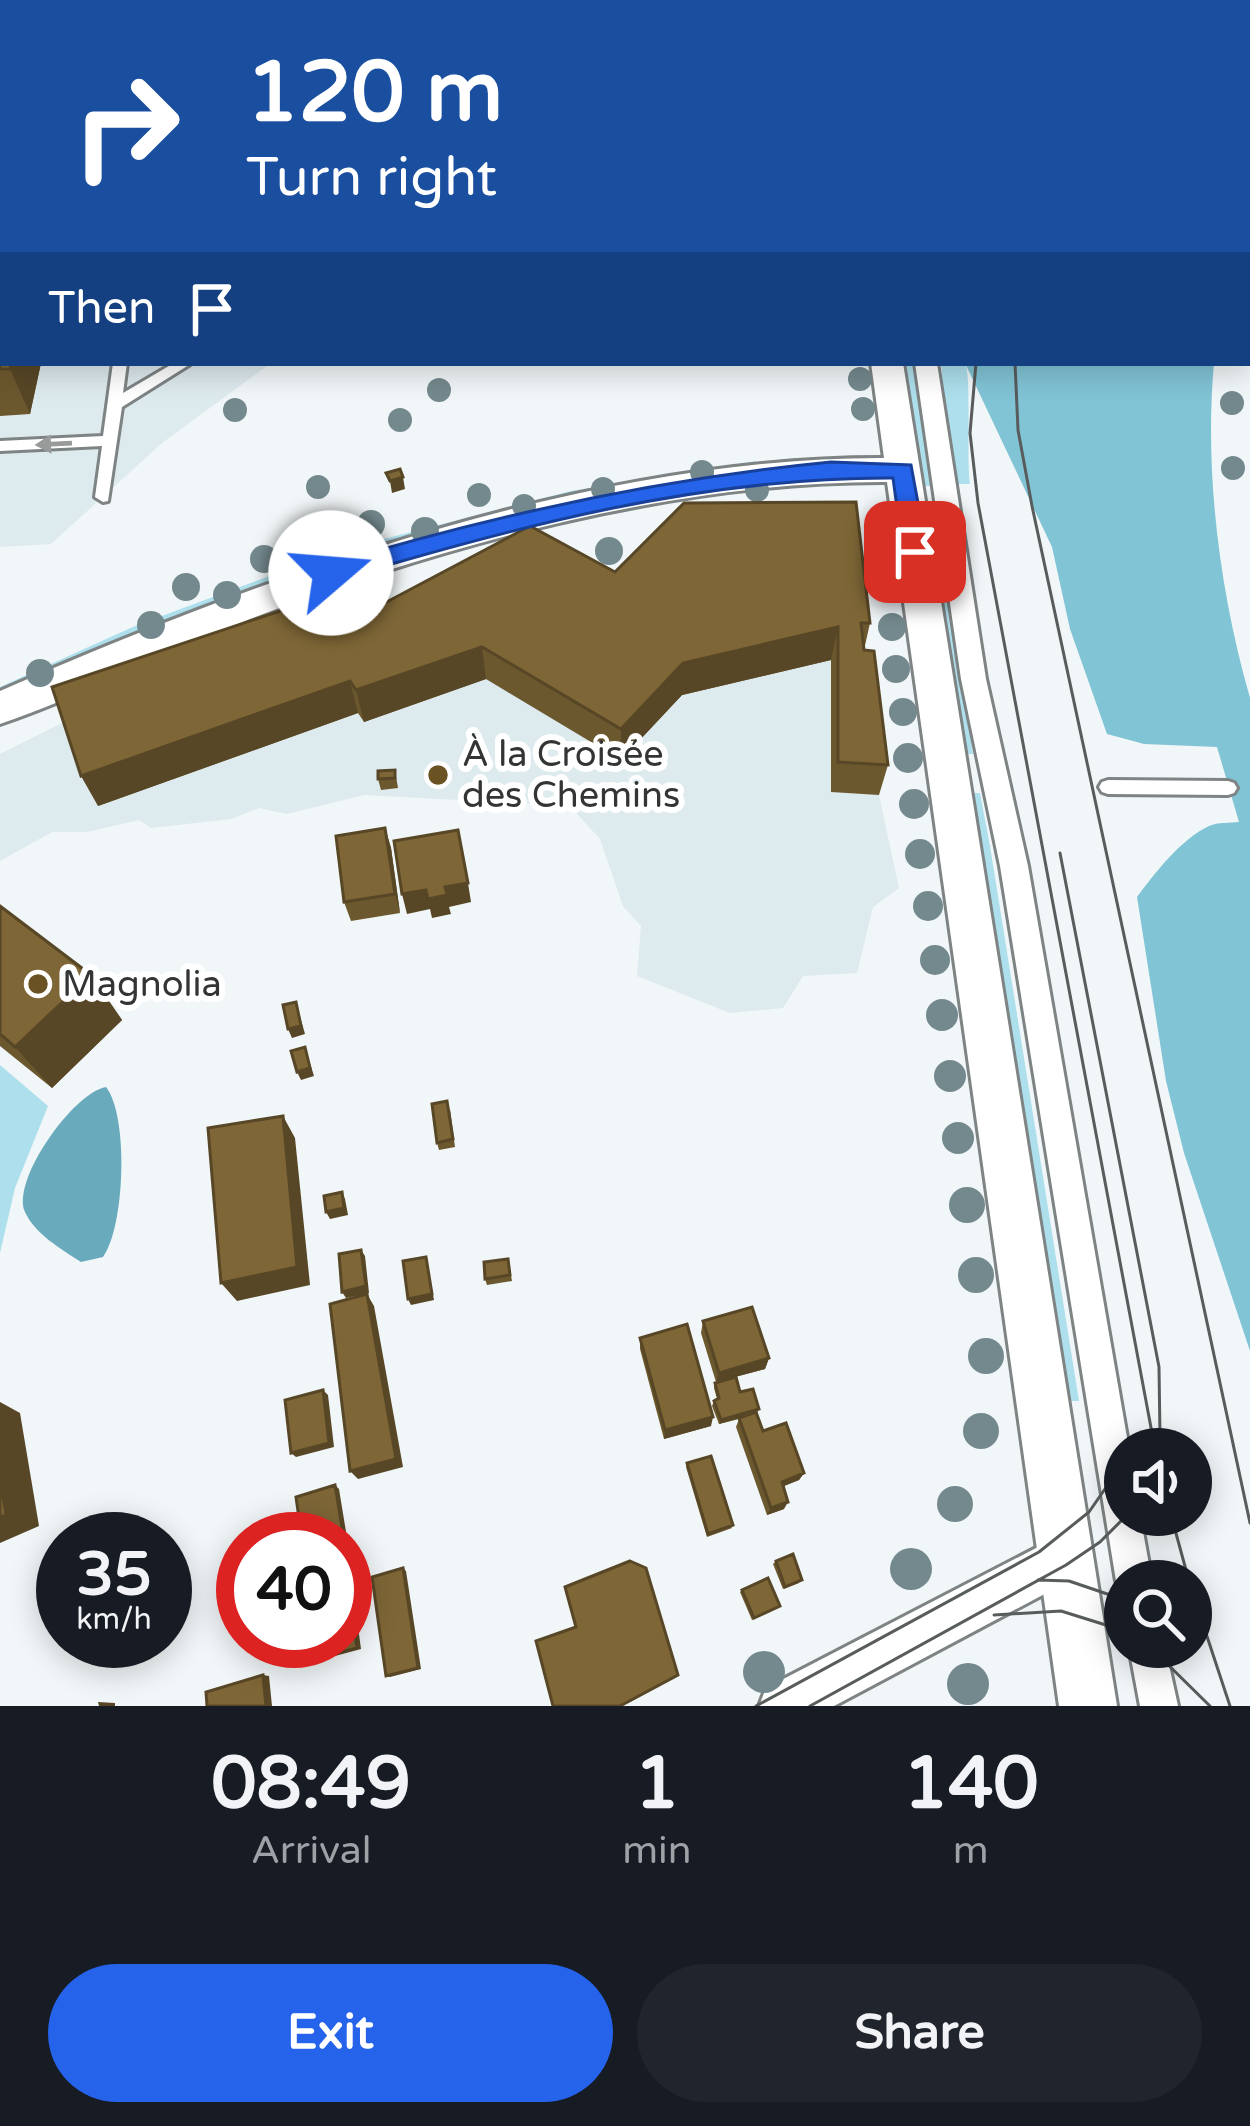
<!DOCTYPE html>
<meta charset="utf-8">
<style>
:root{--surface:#171b24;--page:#20242c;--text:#f1f3f6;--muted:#9ea1a6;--accent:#2563eb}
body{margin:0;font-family:"Varela Round",sans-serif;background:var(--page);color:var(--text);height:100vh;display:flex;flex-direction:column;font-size:45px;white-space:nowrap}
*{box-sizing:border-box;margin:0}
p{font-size:39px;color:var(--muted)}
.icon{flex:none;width:66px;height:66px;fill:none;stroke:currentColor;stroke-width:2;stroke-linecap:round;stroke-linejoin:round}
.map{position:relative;height:1706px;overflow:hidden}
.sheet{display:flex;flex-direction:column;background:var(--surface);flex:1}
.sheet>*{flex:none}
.guide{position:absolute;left:0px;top:0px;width:1251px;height:366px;box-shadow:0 6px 30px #0003;background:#1a4fa0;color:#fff;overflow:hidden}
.controls{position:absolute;left:1104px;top:1428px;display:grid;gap:24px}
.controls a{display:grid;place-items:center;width:108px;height:108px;border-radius:50%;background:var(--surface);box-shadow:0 6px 30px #0003;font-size:60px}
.speed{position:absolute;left:36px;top:1512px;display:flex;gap:24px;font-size:60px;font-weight:700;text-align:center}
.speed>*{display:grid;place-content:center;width:156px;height:156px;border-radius:50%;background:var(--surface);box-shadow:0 6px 30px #0003;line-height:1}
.speed small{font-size:30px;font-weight:400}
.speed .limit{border:18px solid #d22;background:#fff;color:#111}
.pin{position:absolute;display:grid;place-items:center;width:102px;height:102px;color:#fff;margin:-51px;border-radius:24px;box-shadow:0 6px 18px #0006}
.me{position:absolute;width:132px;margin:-66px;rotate:72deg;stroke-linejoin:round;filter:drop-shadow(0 0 9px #0008)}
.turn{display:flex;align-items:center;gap:42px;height:252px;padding:0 48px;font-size:54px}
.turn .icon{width:156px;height:156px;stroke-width:2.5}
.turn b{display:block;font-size:84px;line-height:102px}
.then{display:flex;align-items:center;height:114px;padding:0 48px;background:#0003;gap:24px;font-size:45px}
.eta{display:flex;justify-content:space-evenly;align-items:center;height:204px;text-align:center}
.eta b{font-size:72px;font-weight:800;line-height:84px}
.cta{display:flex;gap:24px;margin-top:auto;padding:24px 48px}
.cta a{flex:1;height:138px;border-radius:72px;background:var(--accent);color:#fff;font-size:48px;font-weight:800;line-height:138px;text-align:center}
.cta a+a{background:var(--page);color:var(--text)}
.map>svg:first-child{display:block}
.built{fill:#ddeaee}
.green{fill:#addfec}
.forest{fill:#81c4d6}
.water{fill:#69abbd}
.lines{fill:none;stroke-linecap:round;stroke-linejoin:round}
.service-casing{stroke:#7e8384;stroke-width:6}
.pedestrian-casing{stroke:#7e8384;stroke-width:6}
.minor-casing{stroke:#7e8384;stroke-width:6}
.tertiary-casing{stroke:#7e8384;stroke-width:6}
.service{fill:#fff;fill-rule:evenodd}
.pedestrian{fill:#fff;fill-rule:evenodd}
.minor{fill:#fff;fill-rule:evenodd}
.tertiary{fill:#fff;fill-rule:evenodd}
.tram{stroke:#595c5c;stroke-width:3}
.tree{fill:#74898e}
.wall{fill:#6c582e}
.shaded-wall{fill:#584726}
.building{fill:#7e6636;stroke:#584726;stroke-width:3}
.oneway{fill:#999a9a}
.route{fill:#2563eb;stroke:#184099;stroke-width:3}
.poi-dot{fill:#6a5222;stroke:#fff;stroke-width:4.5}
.labels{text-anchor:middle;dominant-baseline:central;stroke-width:12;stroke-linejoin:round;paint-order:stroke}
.poi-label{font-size:36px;fill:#333535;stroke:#fff;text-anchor:start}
</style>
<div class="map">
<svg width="1250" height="1706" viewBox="0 0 1250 1706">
<rect width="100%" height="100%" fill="#f1f6f8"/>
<path class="built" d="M0,0l514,3h-511v360h268l-109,80 -111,101 -51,3z
M850,537l29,258 20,93 -26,19 -16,66 -54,3 -20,32 -53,5 -93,-37 4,-50 -18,-20 -23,-67 -30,-33 -206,-11 -77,19 -28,-6 -28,11 -80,9 -12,-8 -52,12h-35l-52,29v-107l70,-35 545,-114z"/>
<path class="green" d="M903,363h12l18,123h-10z
M941,363h24c7,15 1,94 5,121h-19z
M756,461l3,10 -401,86 -5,-10 218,-56z
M928,516h8l37,238h-9z
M312,560l6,10 -318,130v-13l135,-61z
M971,793h9l10,53 89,555h-13z
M0,1065l48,41 -33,82 -15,65z"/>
<path class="forest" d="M965,363h249c-10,110 6,230 36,335v653l-66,-198 -18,-72 -29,-184c18,-24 44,-58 72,-71 9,-4 21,-3 30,-4l-22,-75 -73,-3 -37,-10 -37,-105 -18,-82z"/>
<path class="water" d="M106,1087c23,29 19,141 -3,170l-22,5c-20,-13 -46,-28 -56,-50 -14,-32 49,-120 81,-125z"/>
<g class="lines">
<defs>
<path id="service" d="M171,0h12v3h-12z
M113,363h14l-4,30 51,-30h18l-70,44 -14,94 -5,1 -8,-5 7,-51 -102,5v-10l103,-5z
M1108,780l120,1 6,2 3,5 -3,5 -6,2 -120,-1 -6,-2 -3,-5 3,-5z"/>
<path id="pedestrian" d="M915,363h22l49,316 42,187 101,583h-4v66h15l12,66h-27v14l-9,-14 -116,-715 -39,-187z
M1129,1647h36l13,59h-38z"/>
<path id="minor" d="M1065,1533l17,7 7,17 -7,17 -248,132h-75l7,-18z"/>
<path id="tertiary" d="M820,0h26l1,3h-26z
M871,363h32l214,1343h-58l-172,-1224c-212,-1 -445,63 -642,139 -82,32 -162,75 -245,103v-33c266,-116 591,-234 884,-233z"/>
</defs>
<use href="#service" class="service-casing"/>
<use href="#pedestrian" class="pedestrian-casing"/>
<use href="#minor" class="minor-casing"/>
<use href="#tertiary" class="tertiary-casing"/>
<use href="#service" class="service"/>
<use href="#pedestrian" class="pedestrian"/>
<use href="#minor" class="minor"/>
<use href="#tertiary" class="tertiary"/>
<path class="tram" d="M976,363l-6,70 8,70 177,946
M1015,363l3,67 14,76 218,1017
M1060,853l99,514 1,70
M1171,1515l18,66
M1038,1580l31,1 56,19
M1191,1588l39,118
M994,1615l67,-4 64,20
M1150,1647l60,59
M756,1706l283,-154 50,-40 36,-52
M810,1706l256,-141 34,-23 27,-27"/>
</g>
<g class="tree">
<circle cx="860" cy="379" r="12"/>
<circle cx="439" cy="390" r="12"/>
<circle cx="1232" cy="403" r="12"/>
<circle cx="863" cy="409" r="12"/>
<circle cx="235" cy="410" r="12"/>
<circle cx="400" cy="420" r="12"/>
<circle cx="1233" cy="468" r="12"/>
<circle cx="702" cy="472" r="12"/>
<circle cx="318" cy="487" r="12"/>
<circle cx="603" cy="489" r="12"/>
<circle cx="757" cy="490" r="12"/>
<circle cx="479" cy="495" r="12"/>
<circle cx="524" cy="506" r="12"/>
<circle cx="371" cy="524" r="14"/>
<circle cx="425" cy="531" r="14"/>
<circle cx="881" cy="549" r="14"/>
<circle cx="609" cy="551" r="14"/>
<circle cx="264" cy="559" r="14"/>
<circle cx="186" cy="587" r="14"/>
<circle cx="887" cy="587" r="14"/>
<circle cx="227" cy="595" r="14"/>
<circle cx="151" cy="625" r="14"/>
<circle cx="892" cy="627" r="14"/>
<circle cx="896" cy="669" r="14"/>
<circle cx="40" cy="673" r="14"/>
<circle cx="903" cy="712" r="14"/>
<circle cx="908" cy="758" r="15"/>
<circle cx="914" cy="804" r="15"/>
<circle cx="920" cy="854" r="15"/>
<circle cx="928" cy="906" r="15"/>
<circle cx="935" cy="960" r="15"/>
<circle cx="942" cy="1015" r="16"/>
<circle cx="950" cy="1076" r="16"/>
<circle cx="958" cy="1138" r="16"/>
<circle cx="967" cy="1205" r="18"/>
<circle cx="976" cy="1275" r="18"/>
<circle cx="986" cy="1356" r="18"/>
<circle cx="981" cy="1431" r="18"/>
<circle cx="955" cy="1504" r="18"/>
<circle cx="911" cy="1569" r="21"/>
<circle cx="764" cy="1672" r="21"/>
<circle cx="968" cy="1684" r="21"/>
</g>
<path class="wall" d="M0,17l3,346h38l-11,51 -30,2z
M615,572l255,51 -6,27 24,115 -9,30 -48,-3v-132l-149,35 -61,65 -135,-81 -122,43 -6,-9 -260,93 264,-191z
M395,770l3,18 -17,2 -3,-11z
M385,828l6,20 9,65 -49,8 -7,-19z
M0,906l91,69 31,45 -70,68 -52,-42z
M450,1109l5,38 -16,3 -2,-7z
M508,1259l4,22 -25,4 -2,-6z
M703,1321l66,37 -4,11 -49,13 -15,-49z
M640,1338l71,88 -47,13 -24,-90z
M715,1383l25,9 17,21 6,18 41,42 -5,7 -16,6 1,23 -17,6 -31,-88 3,-8 -20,5 -7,-18 2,-5 3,-2 -3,-11z
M687,1463l45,65 -25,9 -21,-70z
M776,1561l23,22 -16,6 -10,-25z
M742,1590l35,18 -25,12 -12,-28z"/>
<path class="shaded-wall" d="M11,363h30l-11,51 -20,-45z
M403,477l2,12 -13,4 -2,-12z
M838,627l-7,33 -149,35 -61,65v-31l62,-66z
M482,647l4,32 -122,43 -8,-32z
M350,681l8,32 -260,93 -17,-30z
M385,828l6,20 9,65 -5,-19z
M468,883l3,19 -22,5 2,7 -19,4 -2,-9 -23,5 -5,-20z
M91,975l31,45 -70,68 -37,-41z
M296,1002l9,32 -13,4 -4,-9z
M305,1047l9,29 -13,4 -4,-8z
M283,1116l12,22 15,147 -73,16 -16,-18z
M342,1192l3,7 3,16 -18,4 -4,-7z
M361,1250l4,6 4,37 -23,5 -4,-6z
M426,1257l8,43 -23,5 -3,-6z
M367,1294l7,12 29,161 -45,12 -8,-8z
M769,1358l-4,11 -49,13 3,-9z
M323,1390l5,5 6,52 -38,10 -5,-4z
M0,1402l20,11 19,113 -39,17z
M759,1409l-2,4 -38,11 2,-4z
M713,1417l-2,9 -47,13 1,-9z
M804,1473l-5,7 -22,9 5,-7z
M335,1485l4,4 9,55 -3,1z
M788,1502l-4,7 -17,6 4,-7z
M403,1568l3,3 15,98 -31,8 -4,-1z
M348,1588l5,2 8,59 -41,11 -5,-1z
M263,1675l6,1 3,30h-6z
M98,1702l17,1v3h-16z"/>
<path class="building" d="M3,16v347h8l-1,6h-10v-352z
M400,469l3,8 -13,4 -4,-8z
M856,502l14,121h-9l3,27 10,1 14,114 -50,-3v-135l-155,36 -62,66 -139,-82 -126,43 -6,-9 -269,95 -29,-89 297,-99 13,27 168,-89 85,46 69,-69z
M395,770v8l-17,1v-8z
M385,828l10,66 -51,8 -8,-66z
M458,830l10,53 -23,4 2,8 -19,4 -2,-9 -24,4 -8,-53z
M0,906l91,69 -76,72 -15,-13z
M296,1002l5,24 -13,3 -5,-24z
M305,1047l5,21 -13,4 -6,-21z
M447,1101l6,38 -16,4 -5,-39z
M283,1116l14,151 -76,16 -13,-155z
M342,1192l2,16 -18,4 -2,-16z
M361,1250l5,36 -24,6 -3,-38z
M426,1257l6,37 -24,5 -5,-38z
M508,1259l2,16 -25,4 -1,-17z
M367,1294l29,165 -46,12 -20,-167z
M752,1307l17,51 -50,15 -16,-52z
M687,1324l26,93 -48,13 -25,-92z
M736,1377l4,15 13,-3 6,20 -38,11 -7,-19 5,-3 -4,-15z
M323,1390l6,53 -38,10 -6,-53z
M756,1412l7,19 23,-8 18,50 -22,9 6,20 -17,6 -32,-90z
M711,1456l22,69 -25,9 -21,-71z
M0,1478l6,37 -6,2z
M335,1485l9,54h-42l-6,-42z
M793,1554l9,26 -17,7 -9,-26z
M630,1561l16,7 32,107 -58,31h-67l-17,-65 40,-14 -11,-40z
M403,1568l15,100 -32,8 -14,-99z
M768,1578l12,28 -26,12 -12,-28z
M348,1588l9,60 -42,11 -2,-18h32v-52z
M263,1675l3,31h-59l-1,-14z"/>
<defs><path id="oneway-solid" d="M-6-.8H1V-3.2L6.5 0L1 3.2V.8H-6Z" transform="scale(3)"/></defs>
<use class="oneway" href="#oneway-solid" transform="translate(54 444) rotate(177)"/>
<path class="route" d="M831,462l80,3 16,87 -3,6h-17l-4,-6 -10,-74c-192,-1 -380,49 -562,104l-12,-9 3,-6c167,-51 335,-88 509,-105z"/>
<g class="poi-dot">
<circle cx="438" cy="775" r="12"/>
<circle cx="38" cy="984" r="12"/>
</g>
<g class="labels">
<g class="poi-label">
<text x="462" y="754">À la Croisée<tspan x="462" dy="41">des Chemins</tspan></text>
<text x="62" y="984">Magnolia</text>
</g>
</g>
</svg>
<div class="controls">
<a><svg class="icon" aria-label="sound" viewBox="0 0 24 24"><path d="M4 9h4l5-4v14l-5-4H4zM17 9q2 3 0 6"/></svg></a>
<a><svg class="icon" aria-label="search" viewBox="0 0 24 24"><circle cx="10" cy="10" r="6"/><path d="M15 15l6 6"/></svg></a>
</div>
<div class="speed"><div>35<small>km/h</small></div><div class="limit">40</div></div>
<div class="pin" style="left:915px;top:552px;background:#d93025"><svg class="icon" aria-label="arrive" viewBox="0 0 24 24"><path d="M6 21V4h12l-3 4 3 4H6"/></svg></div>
<svg class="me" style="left:331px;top:573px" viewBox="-20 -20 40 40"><circle r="19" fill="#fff"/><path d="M0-13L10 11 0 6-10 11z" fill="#2563eb"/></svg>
<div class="guide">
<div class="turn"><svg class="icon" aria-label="right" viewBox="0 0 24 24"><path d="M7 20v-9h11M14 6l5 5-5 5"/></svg><div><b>120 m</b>Turn right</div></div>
<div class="then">Then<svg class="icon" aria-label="arrive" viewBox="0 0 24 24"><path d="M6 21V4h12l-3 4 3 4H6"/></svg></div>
</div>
</div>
<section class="sheet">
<div class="eta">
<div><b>08:49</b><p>Arrival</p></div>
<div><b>1</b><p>min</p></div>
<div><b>140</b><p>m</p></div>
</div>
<div class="cta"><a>Exit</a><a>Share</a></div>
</section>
